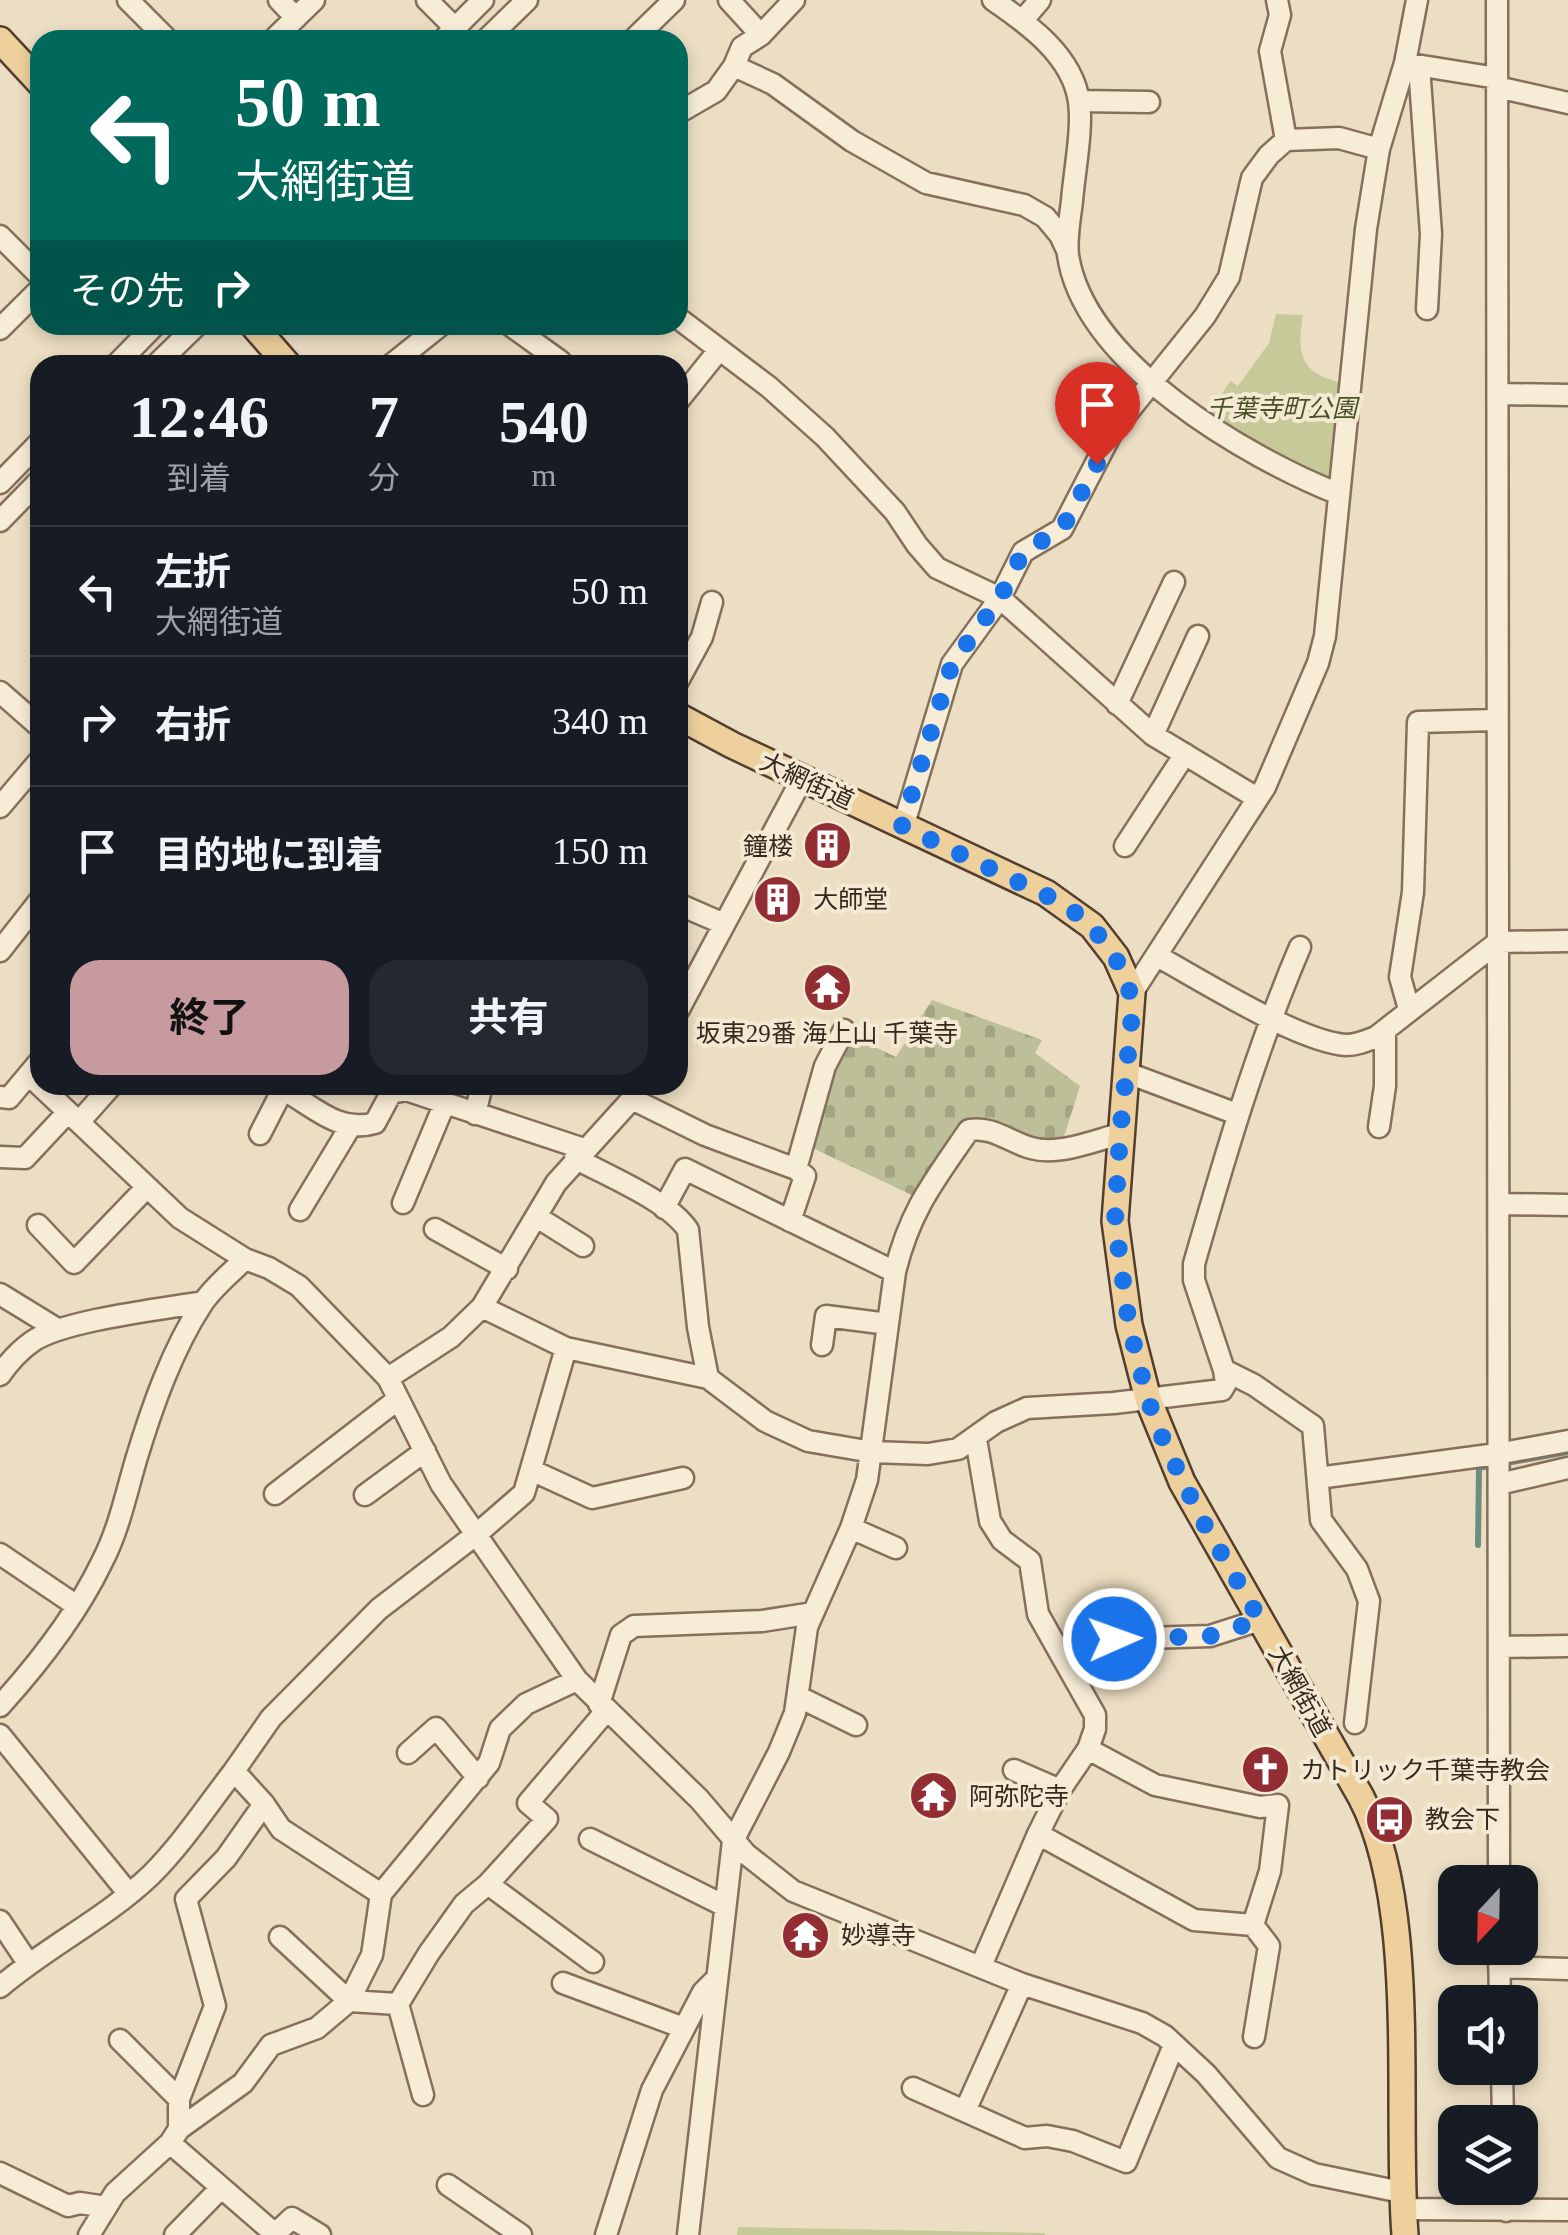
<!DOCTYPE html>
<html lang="ja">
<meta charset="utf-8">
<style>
:root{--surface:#171b24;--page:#242831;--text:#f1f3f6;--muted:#9ea1a6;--line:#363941;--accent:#c69a9e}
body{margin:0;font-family:"Times New Roman","Noto Sans JP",serif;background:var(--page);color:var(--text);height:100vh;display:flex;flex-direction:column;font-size:38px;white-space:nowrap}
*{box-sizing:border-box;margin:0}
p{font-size:32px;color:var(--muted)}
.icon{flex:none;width:55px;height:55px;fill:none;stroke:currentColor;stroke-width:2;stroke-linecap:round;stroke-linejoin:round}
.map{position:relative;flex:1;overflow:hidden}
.sheet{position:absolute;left:30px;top:355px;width:658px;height:740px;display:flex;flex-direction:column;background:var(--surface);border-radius:30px;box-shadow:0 5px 15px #0003}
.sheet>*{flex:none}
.hud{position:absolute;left:30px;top:30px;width:658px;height:305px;border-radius:30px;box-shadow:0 5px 15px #0003;background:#00695c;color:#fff;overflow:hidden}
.needle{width:65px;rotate:202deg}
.controls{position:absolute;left:1438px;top:1865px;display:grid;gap:20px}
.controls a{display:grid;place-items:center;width:100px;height:100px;border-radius:20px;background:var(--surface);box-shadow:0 5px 15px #0003;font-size:50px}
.pin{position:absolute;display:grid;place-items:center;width:85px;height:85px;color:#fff;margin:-102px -42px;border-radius:50% 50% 50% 0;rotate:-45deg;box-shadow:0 0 10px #0007}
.pin .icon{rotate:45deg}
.me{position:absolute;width:110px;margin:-55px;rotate:88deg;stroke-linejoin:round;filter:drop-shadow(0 0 8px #0008)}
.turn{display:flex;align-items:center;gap:35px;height:210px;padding:0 40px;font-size:45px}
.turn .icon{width:130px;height:130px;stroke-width:2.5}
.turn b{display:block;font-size:70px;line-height:85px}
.then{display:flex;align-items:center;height:95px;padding:0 40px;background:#0003;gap:20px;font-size:38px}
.eta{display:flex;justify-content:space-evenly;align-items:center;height:170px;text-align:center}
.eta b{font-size:60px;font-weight:700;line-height:70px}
.button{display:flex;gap:20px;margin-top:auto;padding:20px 40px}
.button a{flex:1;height:115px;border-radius:30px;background:var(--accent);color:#111;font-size:40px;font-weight:700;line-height:115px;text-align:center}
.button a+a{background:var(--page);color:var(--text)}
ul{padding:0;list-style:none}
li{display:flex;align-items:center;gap:30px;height:130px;padding:0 40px;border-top:2px solid var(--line)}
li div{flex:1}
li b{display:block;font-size:38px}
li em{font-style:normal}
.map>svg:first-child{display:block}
.green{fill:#c6ca98}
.cemetery{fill:url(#cemetery-stones)}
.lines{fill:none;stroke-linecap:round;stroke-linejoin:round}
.stream{stroke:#6d8d83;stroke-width:6}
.minor-casing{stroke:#866f5b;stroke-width:25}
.major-casing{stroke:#533e2f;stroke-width:30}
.minor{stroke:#f7ecd6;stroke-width:20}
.major{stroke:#eed09d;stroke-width:25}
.route{stroke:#1a73e8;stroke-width:18;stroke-dasharray:0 32.4}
.labels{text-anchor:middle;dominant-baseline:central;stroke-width:8;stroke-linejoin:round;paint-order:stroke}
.park-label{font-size:25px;font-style:italic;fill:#495226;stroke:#f4e9d3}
.street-label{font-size:25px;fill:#36291e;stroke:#f4e9d3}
.poi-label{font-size:25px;fill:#36291e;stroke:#f4e9d3;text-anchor:start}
</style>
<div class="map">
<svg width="1568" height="2235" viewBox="0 0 1568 2235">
<defs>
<pattern id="cemetery-stones" width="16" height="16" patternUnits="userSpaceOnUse" patternTransform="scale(2.5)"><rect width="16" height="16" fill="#bcbf97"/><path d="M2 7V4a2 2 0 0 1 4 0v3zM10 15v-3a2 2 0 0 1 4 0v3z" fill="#a2a482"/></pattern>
</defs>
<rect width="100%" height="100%" fill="#ecdec3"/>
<path class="green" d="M1276,314l27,1c-7,39 -2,59 39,68l-12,101 -83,-41 -37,-30 20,-32 8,5 31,-43z
M738,2227l307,6v2h-308z"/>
<path class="cemetery" d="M932,1000l110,40 -7,13 45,33 -18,57 -25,1 -55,-22 -66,75 -110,-52 13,-39 31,-71 46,22z"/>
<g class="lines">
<path class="stream" d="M1478,1545l1,-77 89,-16"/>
<defs>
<path id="minor" d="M128,0l40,40
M279,0l17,18
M427,0l28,28
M729,0l32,35
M993,0c35,24 80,56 86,102 4,26 -5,72 -7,99 -2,17 -6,37 -4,54 16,108 178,202 271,239
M1277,0l3,15 -10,36 16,89
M1497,0l2,1882
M1023,20l17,-20
M273,40l41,-40
M443,40l40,-40
M486,40l41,-40
M633,40l41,-40
M1410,64l87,14
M734,66l39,18 79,57 74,42 98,22 21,12 15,18 7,15
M1419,66l12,168 -4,75
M1497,87l71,16
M1079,101l70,1
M678,113l38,-22 18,-25 8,-19 19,-12 33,-35
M0,236l40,40
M678,318l91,69 56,50 70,75 22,33 20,23 63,30 153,137 104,63
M510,325l50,36 -1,4
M0,329l40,-40
M116,365l39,-40
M156,365l41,-40
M391,365l50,-40
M1498,394l70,1
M678,401l41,-51
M0,483l40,-41
M0,521l40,-41
M678,681l24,-44 10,-35
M0,692l40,35
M1117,704l57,-122
M1153,735l45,-99
M0,807l40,-47
M903,827l49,-163 48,-66 23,-46 39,-23 50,-97 93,-116 24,-39 23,-99 17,-23 17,-15 53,-2 40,11
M1125,846l60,-92
M678,904l46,20
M1300,947c-44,103 -75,209 -106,317v16l30,90 30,15 59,41 8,94 36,49 12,32 -14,122
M0,951l40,-51
M1157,956c44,24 142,86 189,89 11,0 20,-4 30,-8l122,-95 70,-1
M1132,993l133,-206 53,-124 7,-27 41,-407 13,-80 26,-86 12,-63
M1409,1009l-9,-32 13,-85 5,-170 78,-2
M678,1011l124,-232
M1125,1072l112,42
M29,1075l151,143 65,41 24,9 30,18 89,92 53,106 136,196 122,119 47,55 47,37 229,93 120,39 23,13 41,38 72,84 36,16 87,18
M273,1085c35,14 61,50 102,38l16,-30 15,-3 178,59
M0,1097l9,1 31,-37
M632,1099l73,36 91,34 9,7 -15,45
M475,1114l7,-29
M79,1122l33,-37
M1379,1127l6,-41v-56
M260,1134l23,-45
M0,1157l25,1 43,-46
M575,1158c32,18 93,42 113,72l10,97 10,51 57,43 43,20 64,11 56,2 30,-5 38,-27 31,-14 87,-5 108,-13 4,-7 -2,-13
M796,1169l29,-103 19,-36
M403,1203l41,-98
M1500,1204l68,1
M664,1208l21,-39 210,103
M300,1210l50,-83
M537,1217l46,29
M38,1225l36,38 73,-76
M435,1229l72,40
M0,1294l57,35
M482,1307l84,41 142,30
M822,1345l4,-29 62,8
M0,1375c9,-13 20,-25 33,-34 32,-21 129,-32 170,-39
M388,1378l63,-41 31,-30 74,-124 76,-84 7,-14
M976,1439l14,82 12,19 28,21 8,53 57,101v14l-7,20 -28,41 -22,44 -57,132
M531,1470l61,28 91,-20
M1318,1478l179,-24 71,-13
M1499,1484l69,-16
M275,1494l122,-94
M365,1495l60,-44
M851,1528l45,20
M0,1554l77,52
M1105,1608l10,31 95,-3 50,-16
M1499,1647l69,-1
M799,1697l57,28
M599,1704l22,-69 13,-9 128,-5 51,-8
M0,1706c39,-43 77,-92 102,-144 17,-33 24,-68 34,-102 16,-53 36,-110 66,-156 11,-17 29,-31 43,-45
M0,1735l129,159
M1088,1749l67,36 105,22 18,-2 -8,66 -17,54 16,21 -15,91
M408,1753l28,-25 42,50
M1014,1770l46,20
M234,1771l37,-53 108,-109 99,-76 46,-40 42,-145
M1038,1834l156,86 59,5
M590,1839l135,67
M488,1884l105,78
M0,1921l28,42
M280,1937l69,64 49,3 25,91
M1499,1948l1,54
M1499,1967l69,2
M563,1983l121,45
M0,1987c48,-41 105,-68 151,-112 31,-31 56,-69 83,-104l30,33 17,25 100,65
M398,2004l31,-51 35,-49 24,-20 59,-65 -19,-16 78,-92
M120,2040l59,59
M1502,2068l1,54
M913,2088l112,50 22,-2 26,5 53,21 48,-117
M965,2111l57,-127
M179,2129v-30l36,-93 -29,-107 40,-41 38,-54
M170,2143l105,91 17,-16 28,17
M0,2173l68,33 12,-3 26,4
M448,2185l73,50
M1505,2188l1,23
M1403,2209l165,1
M89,2235l26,-42 55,-50 9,-14 64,-46 28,-38 46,-17 32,-27 23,-46 9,-61 108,-131 11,-34 26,-25 51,-24
M175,2235l45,-46
M606,2235l46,-145 51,-98 11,-11
M688,2235l45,-394 46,-89 16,-39 12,-86 44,-99 16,-48 28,-208c15,-62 39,-91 74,-142 24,-4 40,12 62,18 27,8 62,-7 89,-14"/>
<path id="major" d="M0,40l40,43
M253,325l35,40
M678,716l54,29 314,148 46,33 24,31 16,36 -17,228 14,104 19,74 34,83 179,315c58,110 34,311 44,438"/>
</defs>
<use href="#minor" class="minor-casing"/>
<use href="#major" class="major-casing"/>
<use href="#minor" class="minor"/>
<use href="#major" class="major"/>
</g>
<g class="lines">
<path class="route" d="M1097,464l-35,65 -39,23 -23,46 -48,66 -50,162 162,78 28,22 32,45 9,34 -13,129 -5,87 14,104 19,75 16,42 38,78 58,100 -50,16 -96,3"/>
</g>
<defs>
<symbol id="building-disc" viewBox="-11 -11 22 22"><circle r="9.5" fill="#922e33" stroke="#f4e9d3"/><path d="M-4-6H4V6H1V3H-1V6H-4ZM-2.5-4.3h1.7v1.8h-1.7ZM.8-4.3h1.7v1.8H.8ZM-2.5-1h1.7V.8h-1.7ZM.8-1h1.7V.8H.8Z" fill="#fff"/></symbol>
<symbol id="temple-disc" viewBox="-11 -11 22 22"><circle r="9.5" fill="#922e33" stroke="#f4e9d3"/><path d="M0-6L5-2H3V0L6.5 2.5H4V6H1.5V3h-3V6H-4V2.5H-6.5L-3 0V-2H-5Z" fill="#fff"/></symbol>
<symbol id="church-disc" viewBox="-11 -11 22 22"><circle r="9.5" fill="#922e33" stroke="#f4e9d3"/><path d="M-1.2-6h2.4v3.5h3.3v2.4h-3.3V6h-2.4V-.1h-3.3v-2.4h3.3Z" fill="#fff"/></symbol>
<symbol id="bus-disc" viewBox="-11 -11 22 22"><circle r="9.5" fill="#922e33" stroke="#f4e9d3"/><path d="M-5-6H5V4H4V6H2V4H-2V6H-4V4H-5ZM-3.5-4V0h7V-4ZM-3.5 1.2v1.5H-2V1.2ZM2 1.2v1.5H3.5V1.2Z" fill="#fff"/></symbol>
</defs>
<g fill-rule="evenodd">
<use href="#building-disc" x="800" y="818" width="55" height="55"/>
<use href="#building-disc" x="750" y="872" width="55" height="55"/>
<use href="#temple-disc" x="800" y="960" width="55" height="55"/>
<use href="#church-disc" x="1238" y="1742" width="55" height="55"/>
<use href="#temple-disc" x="906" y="1768" width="55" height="55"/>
<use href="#bus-disc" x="1362" y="1792" width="55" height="55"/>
<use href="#temple-disc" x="778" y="1908" width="55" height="55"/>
</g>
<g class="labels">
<g class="park-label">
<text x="1282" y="408">千葉寺町公園</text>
</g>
<g class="street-label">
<text transform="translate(807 781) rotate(25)">大網街道</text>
<text transform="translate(1300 1691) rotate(61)">大網街道</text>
</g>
<g class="poi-label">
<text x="793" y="846" text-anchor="end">鐘楼</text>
<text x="813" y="899">大師堂</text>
<text x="827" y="1033" text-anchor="middle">坂東29番 海上山 千葉寺</text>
<text x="1300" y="1770">カトリック千葉寺教会</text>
<text x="969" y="1796">阿弥陀寺</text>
<text x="1425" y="1819">教会下</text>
<text x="841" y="1935">妙導寺</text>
</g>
</g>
</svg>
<div class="controls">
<a><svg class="needle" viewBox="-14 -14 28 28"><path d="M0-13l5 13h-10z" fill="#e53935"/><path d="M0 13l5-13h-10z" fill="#9ea1a6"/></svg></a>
<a><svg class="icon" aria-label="sound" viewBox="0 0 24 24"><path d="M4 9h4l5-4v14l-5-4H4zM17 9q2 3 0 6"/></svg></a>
<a><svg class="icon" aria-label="layers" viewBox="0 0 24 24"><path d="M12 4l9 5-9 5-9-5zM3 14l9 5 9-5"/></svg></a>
</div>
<div class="pin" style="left:1097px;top:464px;background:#d93025"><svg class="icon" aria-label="arrive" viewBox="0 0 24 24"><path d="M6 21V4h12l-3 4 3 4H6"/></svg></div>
<svg class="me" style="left:1114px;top:1639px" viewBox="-20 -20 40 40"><circle r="17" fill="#1a73e8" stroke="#fff" stroke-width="3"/><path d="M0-11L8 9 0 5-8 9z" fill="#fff"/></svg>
<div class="hud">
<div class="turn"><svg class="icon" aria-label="left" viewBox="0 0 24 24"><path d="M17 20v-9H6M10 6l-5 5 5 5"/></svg><div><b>50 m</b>大網街道</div></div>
<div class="then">その先<svg class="icon" aria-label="right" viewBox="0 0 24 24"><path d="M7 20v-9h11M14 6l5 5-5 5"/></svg></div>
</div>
<section class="sheet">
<div class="eta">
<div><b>12:46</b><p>到着</p></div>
<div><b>7</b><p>分</p></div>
<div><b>540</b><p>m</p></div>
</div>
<ul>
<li><svg class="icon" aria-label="left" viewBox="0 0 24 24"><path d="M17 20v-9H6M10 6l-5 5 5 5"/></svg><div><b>左折</b><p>大網街道</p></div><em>50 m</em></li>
<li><svg class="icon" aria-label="right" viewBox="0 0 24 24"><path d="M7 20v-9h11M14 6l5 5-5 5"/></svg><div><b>右折</b></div><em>340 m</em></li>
<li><svg class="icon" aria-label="arrive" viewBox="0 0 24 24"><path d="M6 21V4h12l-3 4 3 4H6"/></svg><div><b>目的地に到着</b></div><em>150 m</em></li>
</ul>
<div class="button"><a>終了</a><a>共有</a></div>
</section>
</div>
